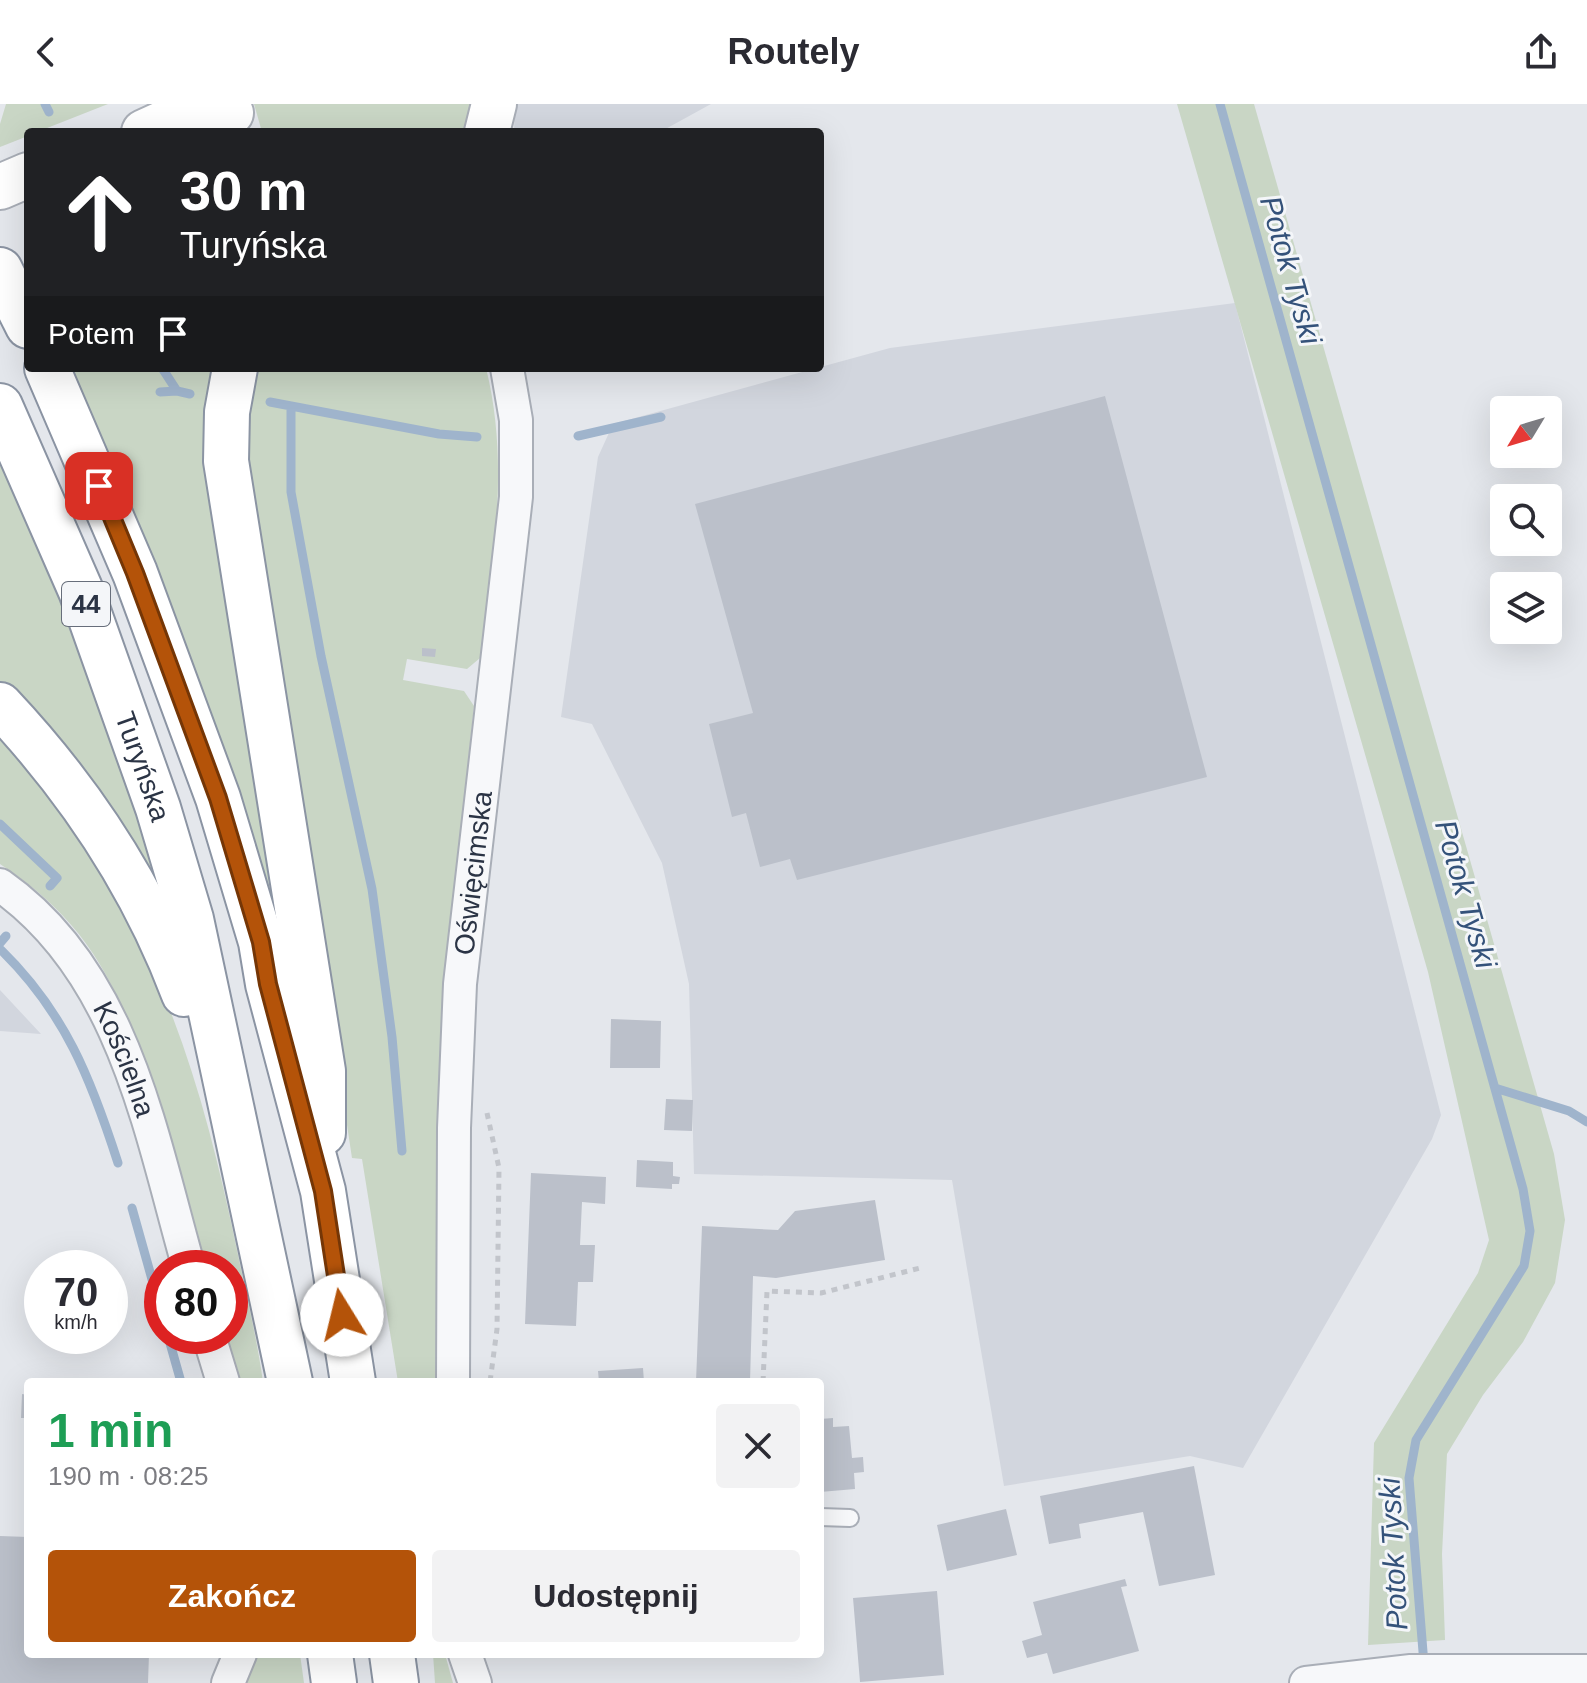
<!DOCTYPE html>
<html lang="pl">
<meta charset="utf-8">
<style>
:root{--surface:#fff;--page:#f2f2f3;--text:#2b2b33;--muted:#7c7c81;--accent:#b45309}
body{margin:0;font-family:Arial,sans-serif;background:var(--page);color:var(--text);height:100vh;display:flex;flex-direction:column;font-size:30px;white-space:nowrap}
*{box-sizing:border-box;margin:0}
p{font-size:26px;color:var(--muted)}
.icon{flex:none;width:44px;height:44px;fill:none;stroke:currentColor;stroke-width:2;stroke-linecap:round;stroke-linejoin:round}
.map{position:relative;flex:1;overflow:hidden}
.sheet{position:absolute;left:24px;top:1274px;width:800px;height:280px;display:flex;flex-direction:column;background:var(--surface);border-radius:8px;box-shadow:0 8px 32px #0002}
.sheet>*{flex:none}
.top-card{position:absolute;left:24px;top:24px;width:800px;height:244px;border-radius:8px;box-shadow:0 8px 32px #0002;background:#202124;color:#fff;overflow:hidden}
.needle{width:52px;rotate:232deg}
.buttons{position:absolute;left:1490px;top:292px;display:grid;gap:16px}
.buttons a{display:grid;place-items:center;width:72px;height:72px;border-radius:8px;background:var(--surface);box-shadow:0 8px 32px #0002;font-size:40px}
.speed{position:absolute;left:24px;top:1146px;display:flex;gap:16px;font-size:40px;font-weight:700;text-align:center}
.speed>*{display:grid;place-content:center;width:104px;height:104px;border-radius:50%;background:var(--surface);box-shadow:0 8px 32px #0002;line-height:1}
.speed small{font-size:20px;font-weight:400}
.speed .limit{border:12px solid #d22;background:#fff;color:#111}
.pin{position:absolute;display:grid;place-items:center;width:68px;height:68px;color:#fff;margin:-34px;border-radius:16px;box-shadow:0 4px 12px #0006}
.me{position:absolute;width:88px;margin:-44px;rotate:351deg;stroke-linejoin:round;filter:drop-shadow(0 0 6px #0008)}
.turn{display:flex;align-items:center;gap:28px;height:168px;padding:0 24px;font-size:36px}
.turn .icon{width:104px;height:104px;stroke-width:2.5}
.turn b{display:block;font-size:56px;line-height:68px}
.then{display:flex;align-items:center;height:76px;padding:0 24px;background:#0003;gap:16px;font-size:30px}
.round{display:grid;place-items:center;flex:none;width:84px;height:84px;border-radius:8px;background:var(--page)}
.summary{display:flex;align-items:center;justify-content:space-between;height:136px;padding:0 24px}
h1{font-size:48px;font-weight:800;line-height:60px;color:#1e9e55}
.cta{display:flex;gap:16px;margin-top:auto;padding:16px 24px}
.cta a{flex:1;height:92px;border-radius:8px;background:var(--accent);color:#fff;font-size:32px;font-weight:800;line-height:92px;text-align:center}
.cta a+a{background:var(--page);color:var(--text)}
header{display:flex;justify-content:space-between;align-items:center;height:104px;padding:0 24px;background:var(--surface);font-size:36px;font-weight:800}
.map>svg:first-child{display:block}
.built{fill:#d2d6de}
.green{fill:#c9d6c5}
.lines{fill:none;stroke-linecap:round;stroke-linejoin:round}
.stream{stroke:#9fb4cc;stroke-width:9}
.building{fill:#bbc0ca}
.lane-casing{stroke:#a9aeb7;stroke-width:20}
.street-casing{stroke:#a9aeb7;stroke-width:36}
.secondary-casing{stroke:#a9aeb7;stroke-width:48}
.highway-casing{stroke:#8b94a3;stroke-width:48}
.path{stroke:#c2c5cb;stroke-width:5;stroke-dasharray:6 6;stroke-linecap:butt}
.lane{stroke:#f7f8fa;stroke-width:16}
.street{stroke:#f7f8fa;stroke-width:32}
.secondary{stroke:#fff;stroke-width:44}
.highway{stroke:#fff;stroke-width:44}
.route-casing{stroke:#753606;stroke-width:20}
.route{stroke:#b45309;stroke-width:14}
.labels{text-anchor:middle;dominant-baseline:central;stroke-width:6;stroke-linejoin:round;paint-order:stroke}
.shield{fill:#f4f6f9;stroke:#676e7b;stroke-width:2}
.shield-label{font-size:26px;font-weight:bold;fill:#2b3445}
.street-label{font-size:28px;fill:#2b3445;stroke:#f4f6f9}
.water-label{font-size:30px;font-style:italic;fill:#34527a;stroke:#f4f6f9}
</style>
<header><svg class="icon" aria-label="back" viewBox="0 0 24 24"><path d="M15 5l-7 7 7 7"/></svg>Routely<svg class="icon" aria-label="share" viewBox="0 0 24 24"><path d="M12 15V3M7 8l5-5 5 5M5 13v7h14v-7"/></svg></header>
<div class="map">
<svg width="1587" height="1579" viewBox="0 0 1587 1579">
<rect width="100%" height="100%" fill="#e4e7ec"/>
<path class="built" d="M515,0h196l-51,28h-146z
M1235,199l206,812 -9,24 -189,329 -53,-12 -186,30 -52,-306 -258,-6 -5,-190 -27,-121 -70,-139 -31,-7 37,-260 15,-33 277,-76z
M0,886l41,44 -41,-3z"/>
<path class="green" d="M6,0h102l-71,28h-9v4l-28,11v-23z
M254,0h219l-9,28h-202z
M1177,0h77l300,1050 11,66 -10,63 -32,59 -40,53 -36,59 -5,100 3,86 -77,5 6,-202 104,-170 11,-33 -61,-268z
M67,264h152l74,610z
M251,264h235c24,96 7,194 -6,290l-13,11 -60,-10 -4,21 61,11 10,15 -30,281 -7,164 -1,231h-38l-36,-223 -10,-1 -110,-729z
M0,346l75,181 100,289 -129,-190 -46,-47z
M0,623l60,71 -8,6c107,132 151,282 185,446 9,44 20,88 26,132h-26l-14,-46h7v-68h-27c-15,-51 -29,-102 -44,-153 -32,-109 -59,-186 -159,-251z
M257,1550h43l4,29h-58z
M433,1550h12l8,29h-18z"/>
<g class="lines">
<path class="stream" d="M45,0l4,8
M1220,0l303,1085 7,42 -6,35 -108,174 -7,38 15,186
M162,264l15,23 13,3
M160,288l17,-1
M270,298l169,32 38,3
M291,302v86l30,164 51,233 20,148 10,114
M578,332l83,-19
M0,720l57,54 -7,8
M0,839l6,-7
M0,845c65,63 91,130 118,214
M1495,984l74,23 18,11
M132,1104l30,107
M168,1232l13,46"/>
</g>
<path class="building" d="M1105,292l102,381 -410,103 -7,-21 -30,8 -14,-54 -14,4 -23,-93 44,-11 -58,-209z
M422,544l14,1 -1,8 -13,-1z
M611,915l50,2 -1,47h-50z
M666,995l27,1 -1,31 -28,-1z
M637,1056l36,2v14l7,1 -1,7h-7v5l-36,-2z
M531,1069l75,4 -1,27 -23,-2 -2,43h15l-2,37h-15l-2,44 -51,-2z
M875,1096l10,60 -109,18 -23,-2 -3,106h-54l6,-156 76,4 17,-19z
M643,1264l1,14h-45l-1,-11z
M22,1290l6,1v23h-7z
M833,1314v9l16,-1 3,32 11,-1 1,15 -10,1 1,16 -35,3v-73z
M1194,1362l21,109 -56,11 -16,-74 -64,12 2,14 -32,6 -9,-48z
M1006,1405l11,46 -70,16 -10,-46z
M0,1432l28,1v117h121l-1,29h-148z
M1125,1475l2,7 -6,1 18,64 -86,23 -6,-21 -20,5 -5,-17 20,-6 -9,-33z
M937,1487l7,84 -84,7 -7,-84z"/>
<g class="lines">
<defs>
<path id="lane" d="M820,1413l30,1"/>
<g id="street">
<path id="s1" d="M0,781c124,87 150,246 189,383"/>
<path d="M209,1232l14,46"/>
<path id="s2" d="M453,1278l1,-254 6,-144 56,-487v-77l-9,-52"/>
<path d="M465,1550l10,29"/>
<path d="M228,1579l12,-29"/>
<path d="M1306,1579l105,-12h176"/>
</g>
<path id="secondary" d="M144,28l33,-15 54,-4
M487,28l7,-28
M0,83l28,-12"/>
<g id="highway">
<path d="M0,166l28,56"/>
<path d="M47,264l88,205 83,225 43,144 7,42 55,207 30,191"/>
<path d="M235,264l-8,44 -1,49 97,610v62"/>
<path id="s3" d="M0,302l81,185 77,217 33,111 99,463"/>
<path d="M0,601c80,85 143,180 184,289"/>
<path d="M330,1550l4,29"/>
<path d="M392,1550l4,29"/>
</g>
</defs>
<use href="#lane" class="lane-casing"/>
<use href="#street" class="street-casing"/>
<use href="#secondary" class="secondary-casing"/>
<use href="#highway" class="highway-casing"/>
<path class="path" d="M487,1009l12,55 -2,161 -7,53
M763,1278l4,-91 54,2 99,-25"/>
<use href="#lane" class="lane"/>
<use href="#street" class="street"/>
<use href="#secondary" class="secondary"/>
<use href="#highway" class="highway"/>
</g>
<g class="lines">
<defs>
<path id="route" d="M99,382l36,87 83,225 43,144 7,42 55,207 19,124"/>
</defs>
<use href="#route" class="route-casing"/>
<use href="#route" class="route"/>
</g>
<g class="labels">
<rect class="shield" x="62" y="478" width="48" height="44" rx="6"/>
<g class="shield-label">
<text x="86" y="500">44</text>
</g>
<g class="street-label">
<text stroke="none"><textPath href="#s3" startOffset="388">Turyńska</textPath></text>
<text stroke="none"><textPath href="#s2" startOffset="510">Oświęcimska</textPath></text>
<text stroke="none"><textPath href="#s1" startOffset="218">Kościelna</textPath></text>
</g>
<g class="water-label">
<text transform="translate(1291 166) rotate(74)">Potok Tyski</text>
<text transform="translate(1466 790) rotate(74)">Potok Tyski</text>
<text transform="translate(1393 1450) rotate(-93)">Potok Tyski</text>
</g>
</g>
</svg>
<div class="buttons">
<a><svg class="needle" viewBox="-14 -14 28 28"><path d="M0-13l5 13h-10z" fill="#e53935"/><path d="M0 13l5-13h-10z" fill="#7c7c81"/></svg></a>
<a><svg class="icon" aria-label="search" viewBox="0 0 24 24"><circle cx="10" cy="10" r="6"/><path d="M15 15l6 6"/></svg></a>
<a><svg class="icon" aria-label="layers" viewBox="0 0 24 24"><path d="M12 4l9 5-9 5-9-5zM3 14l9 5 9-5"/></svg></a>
</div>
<div class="speed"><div>70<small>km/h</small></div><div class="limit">80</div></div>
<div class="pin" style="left:99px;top:382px;background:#d93025"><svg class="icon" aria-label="arrive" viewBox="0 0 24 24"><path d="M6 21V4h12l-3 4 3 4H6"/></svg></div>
<svg class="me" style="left:342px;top:1211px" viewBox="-20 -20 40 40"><circle r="19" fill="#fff"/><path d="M0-13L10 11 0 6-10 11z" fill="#b45309"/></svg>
<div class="top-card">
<div class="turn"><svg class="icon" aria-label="ahead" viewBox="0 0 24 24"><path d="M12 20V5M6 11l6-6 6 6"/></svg><div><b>30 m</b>Turyńska</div></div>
<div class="then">Potem<svg class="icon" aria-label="arrive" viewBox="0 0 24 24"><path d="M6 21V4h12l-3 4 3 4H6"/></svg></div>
</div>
<section class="sheet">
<div class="summary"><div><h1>1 min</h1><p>190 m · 08:25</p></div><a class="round"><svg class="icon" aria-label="close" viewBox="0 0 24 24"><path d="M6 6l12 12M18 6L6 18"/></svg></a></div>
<div class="cta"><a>Zakończ</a><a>Udostępnij</a></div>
</section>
</div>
